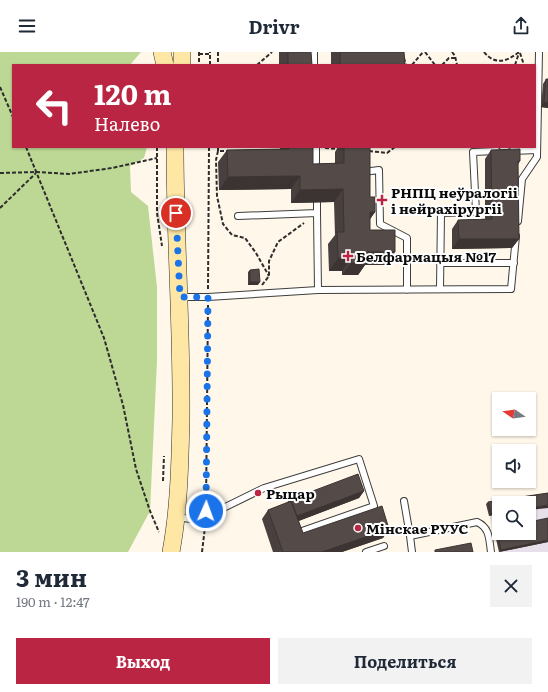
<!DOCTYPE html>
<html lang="ru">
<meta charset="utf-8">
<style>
:root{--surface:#fff;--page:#f2f2f3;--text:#1f2937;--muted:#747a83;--accent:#b92542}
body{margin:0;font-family:Literata,serif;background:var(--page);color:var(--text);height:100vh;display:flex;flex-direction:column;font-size:15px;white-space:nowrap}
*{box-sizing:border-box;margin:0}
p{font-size:13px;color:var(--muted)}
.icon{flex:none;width:22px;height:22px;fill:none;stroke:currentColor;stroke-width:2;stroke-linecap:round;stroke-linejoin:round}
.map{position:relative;height:500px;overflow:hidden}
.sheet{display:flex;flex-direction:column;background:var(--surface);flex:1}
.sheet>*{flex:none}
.hud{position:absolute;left:12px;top:12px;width:524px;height:84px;border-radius:0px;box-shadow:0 1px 3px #0004;background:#b92542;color:#fff;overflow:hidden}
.needle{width:26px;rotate:283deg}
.buttons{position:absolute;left:492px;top:340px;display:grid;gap:8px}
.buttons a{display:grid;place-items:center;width:44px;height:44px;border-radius:0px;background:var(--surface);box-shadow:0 1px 3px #0004;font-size:20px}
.pin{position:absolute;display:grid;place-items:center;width:34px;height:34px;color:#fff;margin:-17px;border:2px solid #fff;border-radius:50%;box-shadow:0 1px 4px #0007}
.me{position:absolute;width:44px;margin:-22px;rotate:2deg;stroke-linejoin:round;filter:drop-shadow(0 0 3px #0008)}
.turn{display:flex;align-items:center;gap:14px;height:84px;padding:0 16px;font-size:18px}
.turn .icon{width:52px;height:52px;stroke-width:2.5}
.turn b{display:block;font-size:28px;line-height:34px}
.round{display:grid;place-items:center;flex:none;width:42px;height:42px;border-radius:0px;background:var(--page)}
.summary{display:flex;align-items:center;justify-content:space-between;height:68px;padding:0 16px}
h1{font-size:24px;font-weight:700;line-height:30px}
.cta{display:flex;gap:8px;margin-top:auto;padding:8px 16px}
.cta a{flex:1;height:46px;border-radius:0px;background:var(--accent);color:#fff;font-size:16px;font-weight:700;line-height:46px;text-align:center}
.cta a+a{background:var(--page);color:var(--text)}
header{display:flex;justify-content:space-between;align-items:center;height:52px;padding:0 16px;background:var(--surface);font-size:18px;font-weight:700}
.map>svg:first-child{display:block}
.industrial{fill:#e7dfea;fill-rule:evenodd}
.forest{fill:#bdd894}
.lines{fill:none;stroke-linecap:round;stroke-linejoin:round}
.service-casing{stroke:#3e3e3e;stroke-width:8}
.secondary-casing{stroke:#2d2d2d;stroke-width:18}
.path{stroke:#2d2d2d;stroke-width:2;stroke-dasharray:4 2;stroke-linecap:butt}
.service{stroke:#fff;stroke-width:6}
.secondary{stroke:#fee7a5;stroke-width:17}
.wall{fill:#48403e}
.shaded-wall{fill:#3b3432}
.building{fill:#544b48;stroke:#3b3432}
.route{stroke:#1a73e8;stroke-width:7;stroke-dasharray:0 12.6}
.poi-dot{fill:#b92542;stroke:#fff;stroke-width:1.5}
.labels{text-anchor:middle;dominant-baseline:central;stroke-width:4;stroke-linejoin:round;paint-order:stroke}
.poi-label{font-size:14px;font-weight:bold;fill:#0b0b0b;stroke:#fff;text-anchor:start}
</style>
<header><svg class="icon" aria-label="menu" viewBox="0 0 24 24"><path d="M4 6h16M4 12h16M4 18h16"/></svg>Drivr<svg class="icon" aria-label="share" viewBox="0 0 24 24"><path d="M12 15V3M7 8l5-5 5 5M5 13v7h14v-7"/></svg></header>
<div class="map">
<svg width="548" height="500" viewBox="0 0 548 500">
<rect width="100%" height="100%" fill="#fff7e9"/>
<path class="industrial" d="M548,443v57h-49l-5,-22 -8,-26zM499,451h30v30h-30z"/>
<path class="forest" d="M0,0h141l-11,13h-117v82h134l-3,11 -14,8 1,26 17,14 9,81v74l-7,150 -22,41h-128z"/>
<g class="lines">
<defs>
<path id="service" d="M314,0v13
M316,95v24
M512,99l25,-1
M363,120l16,-2 1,54 27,14v52
M317,150v11
M238,164l79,-3 1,77
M518,169l4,-42 15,-22 2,-105
M440,211h74
M440,237l1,-76 35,-1 -3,-60 24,-1
M180,245h28l110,-7 193,-1 5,-53
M404,449l6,35
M177,465l20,3 4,-1 63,-31 95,-29 15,47 -72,25
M366,500l18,-6
M412,500l-2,-16 67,-14c13,6 12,17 14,30"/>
<path id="secondary" d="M162,0l3,13
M182,13v-13
M171,500c8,-43 9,-89 10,-133 1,-91 -6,-181 -6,-272"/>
</defs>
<use href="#service" class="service-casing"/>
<use href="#secondary" class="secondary-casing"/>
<path class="path" d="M199,0v13
M218,0v13
M425,0l10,13
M452,0l3,4 2,9
M484,0c11,14 24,9 35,0
M520,1l4,12
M199,2h11
M404,6l2,7
M210,13v-13
M257,13l15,-13
M412,13l11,-13
M442,13l7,-7h6
M515,13l4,-12
M0,35l13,30
M26,95l78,191 19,67 13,64 14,42 9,21
M157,95v66l5,33
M218,95v4h11
M325,96l13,1
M218,99l-2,9 1,36 6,28 9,11 13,3 11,15 13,23
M369,99l18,2 8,-6
M0,121l37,-1 32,2 43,-6 45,-10
M0,156l36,-35
M262,233l7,-9v-15l9,-19 26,-19
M208,237l1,-142
M163,429l1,-25
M206,455l2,-202
M202,500l3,-25"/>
<use href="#service" class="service"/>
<use href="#secondary" class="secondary"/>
</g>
<path class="wall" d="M279,0h32l1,13h-33z
M331,0h73l1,13h-74z
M546,27l2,29 -7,-1 2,-23z
M280,95h33v17l22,-1v-11l3,-5h32v50l5,15 -5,7v11l16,35h-21l-7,10h-16v-4h-13l-1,-27 7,-9 -1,-33 -43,1v-14l-72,1 -1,-28 9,-12 53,-1z
M491,98l29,11 -2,4 1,74 -7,9 -60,1v-20l6,-9 27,-1v-60z
M250,218l8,15h-10v-13z
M364,439l-5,7 -61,23 5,12 86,-4 -6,9 -41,14h-69l-11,-33 6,-9 19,-7 2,-3z
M548,441l-59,23 -3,-12 2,-2z
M496,476l52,14 -49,10 -5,-22z"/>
<path class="shaded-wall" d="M544,50l4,1v5l-7,-1z
M300,124l-9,13 -72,1 9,-13z
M343,137l-9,13 -43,1 9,-13z
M370,160h5l-9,13z
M459,187h60l-7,9 -60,1z
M367,200h28l-9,13h-21l-7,10h-16l9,-12z
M338,206h13l-9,13h-13z
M250,230h10l-2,3h-10z
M364,439l-5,7 -68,26 5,-7z
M548,453v3l-19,2v-2z
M499,460v2l-10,2 2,-3z
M389,477l-6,9 -41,14h-20z
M548,488v2l-49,10 2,-2z"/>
<path class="building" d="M288,0h23l1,13h-24z
M340,0h64l1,13h-65z
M546,27h2v24l-4,-1z
M289,95h24v17l31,-1v-16h26v50h5v15h-5v18h25v22h-28v10l-16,1v-5h-13l-1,-26h7l-1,-43 -43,1v-14l-72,1 -1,-27 62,-1z
M520,97v12h-2l1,78h-60l-1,-19 34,-1 -1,-69z
M259,217l1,13h-10v-12z
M358,422l6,17 -67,25 -6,-15 -1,1 -1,-2z
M548,441v12l-19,3v-5h-30v9l-8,1 -3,-11z
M291,449l12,32 79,-27 7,23 -67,23h-39l-15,-42z
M548,466v22l-47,10 -5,-22 3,-1v6h30v-11z
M471,491l2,9h-38v-2z"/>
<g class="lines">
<path class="route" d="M176,161l4,84h28l-2,214"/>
</g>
<g class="poi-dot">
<path d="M380 142h4v4h4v4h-4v4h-4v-4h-4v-4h4z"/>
<path d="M346 198h4v4h4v4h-4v4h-4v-4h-4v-4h4z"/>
<circle cx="258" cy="441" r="4"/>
<circle cx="358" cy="476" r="4"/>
</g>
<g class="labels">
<g class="poi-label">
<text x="391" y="140">РНПЦ неўралогіі<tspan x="391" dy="16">і нейрахірургіі</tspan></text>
<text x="356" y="204">Белфармацыя №17</text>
<text x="266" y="441">Рыцар</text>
<text x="366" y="476">Мінскае РУУС</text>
</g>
</g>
</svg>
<div class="buttons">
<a><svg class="needle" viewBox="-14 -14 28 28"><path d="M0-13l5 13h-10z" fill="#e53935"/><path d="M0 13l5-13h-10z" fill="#747a83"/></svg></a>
<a><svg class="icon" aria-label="sound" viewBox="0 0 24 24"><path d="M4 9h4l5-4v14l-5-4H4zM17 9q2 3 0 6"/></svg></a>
<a><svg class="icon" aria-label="search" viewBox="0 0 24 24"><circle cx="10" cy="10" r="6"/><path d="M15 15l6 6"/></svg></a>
</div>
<div class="pin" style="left:176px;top:161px;background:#d93025"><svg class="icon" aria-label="arrive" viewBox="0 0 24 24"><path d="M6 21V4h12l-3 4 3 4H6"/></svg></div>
<svg class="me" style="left:206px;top:459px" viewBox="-20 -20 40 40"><circle r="17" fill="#1a73e8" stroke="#fff" stroke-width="3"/><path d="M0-11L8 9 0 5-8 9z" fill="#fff"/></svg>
<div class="hud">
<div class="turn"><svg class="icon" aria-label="left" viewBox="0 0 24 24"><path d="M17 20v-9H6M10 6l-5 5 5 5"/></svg><div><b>120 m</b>Налево</div></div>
</div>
</div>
<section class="sheet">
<div class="summary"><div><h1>3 мин</h1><p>190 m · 12:47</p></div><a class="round"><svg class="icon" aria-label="close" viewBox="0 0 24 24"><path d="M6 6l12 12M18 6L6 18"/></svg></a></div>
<div class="cta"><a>Выход</a><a>Поделиться</a></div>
</section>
